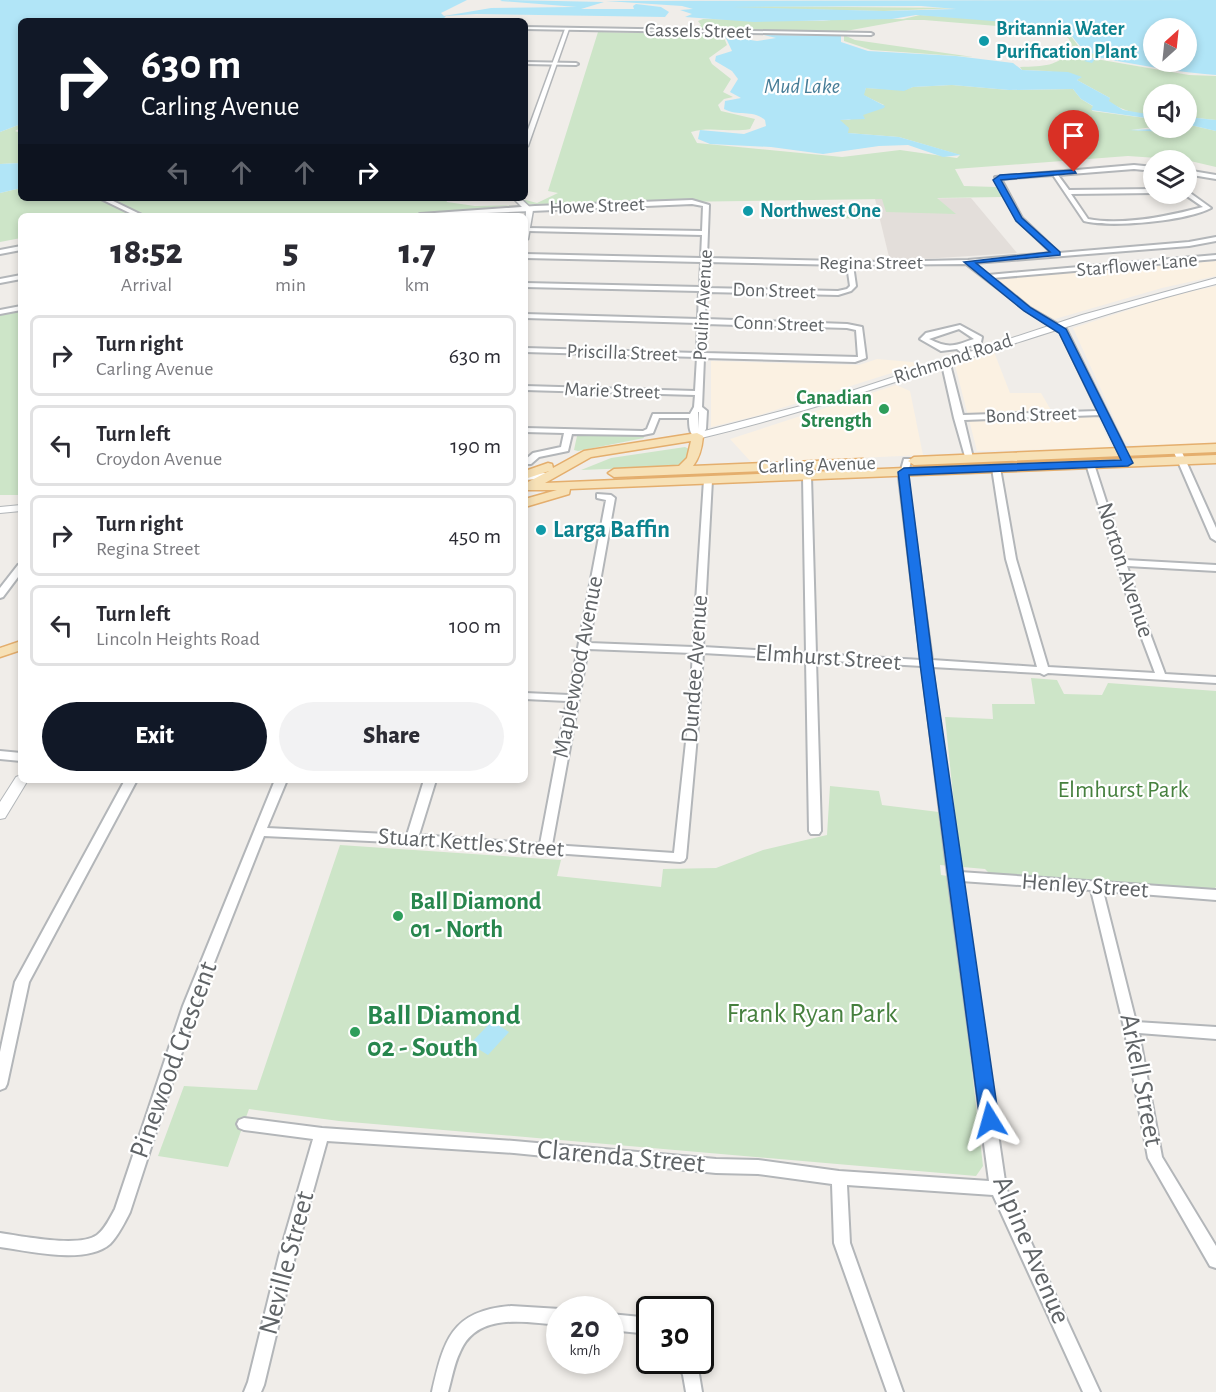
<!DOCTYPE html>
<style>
:root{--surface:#fff;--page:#f2f2f3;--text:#2b2b33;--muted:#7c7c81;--line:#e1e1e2;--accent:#111827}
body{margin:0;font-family:"Alegreya Sans",sans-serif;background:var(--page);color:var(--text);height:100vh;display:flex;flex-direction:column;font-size:22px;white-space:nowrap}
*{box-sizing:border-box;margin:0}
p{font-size:20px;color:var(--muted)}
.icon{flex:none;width:33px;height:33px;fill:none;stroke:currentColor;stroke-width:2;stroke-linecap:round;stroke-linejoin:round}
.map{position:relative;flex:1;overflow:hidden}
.drawer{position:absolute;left:18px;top:213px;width:510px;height:570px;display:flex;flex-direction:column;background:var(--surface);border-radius:9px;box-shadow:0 3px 9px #0003}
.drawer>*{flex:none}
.top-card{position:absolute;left:18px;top:18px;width:510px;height:183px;border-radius:9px;box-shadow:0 3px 9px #0003;background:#111827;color:#fff;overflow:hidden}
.needle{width:39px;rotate:27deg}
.tools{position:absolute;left:1143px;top:18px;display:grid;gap:12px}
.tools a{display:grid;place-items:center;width:54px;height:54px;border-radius:50%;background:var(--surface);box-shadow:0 3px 9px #0003;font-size:30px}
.speed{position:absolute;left:546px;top:1296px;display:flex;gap:12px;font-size:30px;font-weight:700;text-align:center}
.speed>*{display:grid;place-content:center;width:78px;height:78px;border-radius:50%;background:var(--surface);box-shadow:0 3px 9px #0003;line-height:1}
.speed small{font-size:15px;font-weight:400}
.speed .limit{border:3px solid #111;border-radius:9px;background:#fff;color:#111}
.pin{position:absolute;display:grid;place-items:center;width:51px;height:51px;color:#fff;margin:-62px -26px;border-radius:50% 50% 50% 0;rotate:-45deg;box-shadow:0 0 6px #0007}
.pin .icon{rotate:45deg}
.me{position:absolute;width:66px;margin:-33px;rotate:352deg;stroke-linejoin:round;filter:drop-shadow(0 0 4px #0008)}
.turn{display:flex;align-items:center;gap:21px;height:126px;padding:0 24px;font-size:27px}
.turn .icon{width:78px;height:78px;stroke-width:2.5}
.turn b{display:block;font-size:42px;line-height:51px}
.lanes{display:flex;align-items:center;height:57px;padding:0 24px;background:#0003;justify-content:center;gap:30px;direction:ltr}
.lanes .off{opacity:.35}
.eta{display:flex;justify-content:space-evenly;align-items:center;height:102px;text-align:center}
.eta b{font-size:36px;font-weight:800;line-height:42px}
.button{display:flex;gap:12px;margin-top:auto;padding:12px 24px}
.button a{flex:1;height:69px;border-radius:36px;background:var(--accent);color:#fff;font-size:24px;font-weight:800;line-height:69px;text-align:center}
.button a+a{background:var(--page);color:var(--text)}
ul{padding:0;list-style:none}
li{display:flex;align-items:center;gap:18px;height:81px;margin:0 12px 9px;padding:0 12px;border:3px solid var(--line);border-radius:9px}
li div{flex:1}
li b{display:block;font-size:22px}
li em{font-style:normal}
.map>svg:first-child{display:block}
.commercial{fill:#fbf1e2}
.education{fill:#e3deda}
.green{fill:#cde5c8}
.water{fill:#b1e5f7;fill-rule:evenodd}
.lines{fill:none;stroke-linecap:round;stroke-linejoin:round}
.minor-casing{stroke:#b3b6b9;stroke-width:4}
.tertiary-casing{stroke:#b3b6b9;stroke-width:3}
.secondary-casing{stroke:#b2b6b9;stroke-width:2}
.primary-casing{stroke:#e4ae6d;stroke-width:3}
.minor{fill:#fff;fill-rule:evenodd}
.tertiary{fill:#fff;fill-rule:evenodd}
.secondary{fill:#fff;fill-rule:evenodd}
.primary{fill:#f7e1b6;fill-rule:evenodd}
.route{fill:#1a73e8;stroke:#114b97;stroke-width:1.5}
.culture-dot{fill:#0f9aa8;stroke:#fff;stroke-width:2}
.leisure-dot{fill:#2e9e5b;stroke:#fff;stroke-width:2}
.labels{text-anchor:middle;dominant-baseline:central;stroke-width:4.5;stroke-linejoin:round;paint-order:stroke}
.far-culture-label{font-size:20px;font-weight:bold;fill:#0d838f;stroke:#fff;text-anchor:start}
.far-street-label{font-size:20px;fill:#606467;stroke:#fff}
.far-leisure-label{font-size:20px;font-weight:bold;fill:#27864d;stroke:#fff;text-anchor:end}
.far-water-label{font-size:22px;font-style:italic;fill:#477d97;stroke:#fff}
.culture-label{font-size:24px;font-weight:bold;fill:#0d838f;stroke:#fff;text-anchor:start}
.street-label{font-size:24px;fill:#606467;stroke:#fff}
.park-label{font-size:24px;fill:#46803e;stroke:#fff}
.leisure-label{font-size:24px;font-weight:bold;fill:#27864d;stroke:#fff;text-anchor:start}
.near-park-label{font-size:28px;fill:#46803e;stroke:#fff}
.near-leisure-label{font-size:28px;font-weight:bold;fill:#27864d;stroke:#fff;text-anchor:start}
.near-street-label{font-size:28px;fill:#606467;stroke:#fff}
</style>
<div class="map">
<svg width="1216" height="1392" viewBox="0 0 1216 1392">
<rect width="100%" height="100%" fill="#f0ede9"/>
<path class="commercial" d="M1216,261v15l-54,12 -107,31 -22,-10 -39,-31z
M1216,286v157l-70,4 -16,-2 -6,-5 -51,-112 98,-32z
M994,352l16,41h31l11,19 43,-1 17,37 -135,3 -22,-86z
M877,359l46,4 -163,52 -49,12v-66l148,4z
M896,385l14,6 13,64 -171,8 -22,-24z"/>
<path class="education" d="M971,198l46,55 -127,8 -15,-62z"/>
<path class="green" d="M735,6l222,2 -73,3 -153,-3z
M920,15l100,7 39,6 -12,2 -123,-10h-18l-71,13 -139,-5 5,-3 -3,-4 5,-2 120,2 24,-3 56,1z
M598,32l125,3 4,10 -18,13 3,6 19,15 -8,13 10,5 -9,2 -6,6 3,6 34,8 -5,10c-20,4 -39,-3 -59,3l6,11 145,14 58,-7 57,8 3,-3 -61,-18 -51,-4 -9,-13h10l35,-15 -21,-10 3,-7 38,2 9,-3 39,-2 57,5 64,-1 8,10 13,8 -2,4 61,8v8l-22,3 54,3 5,-8 26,6v36l-30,-7 -58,-4 -173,13 9,17 32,1 6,10 -65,1 19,16 -70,-2 -4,-13 -355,5 -9,-6 19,5 21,-10 -10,-2z
M1062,32h5c16,16 7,19 35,23l-6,4 93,16 27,1v44l-29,-3 -1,-23h-32l-1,21c-16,-1 -31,-4 -45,-14l2,-3 -33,-18 4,-3 -34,-6 -25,-1 -2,-3c25,-1 36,0 53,-18l-4,-10z
M844,35l11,5 118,17 -102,-7 -27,-9z
M21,124v4l-6,3 6,2v30l-21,1v-32z
M21,188v10h424l2,4 28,4 40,-1 -112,11h-382v22l-21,4v-49z
M837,207l31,1 2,11 -32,-1z
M21,310v185h-21v-181z
M592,434h50l2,4 -66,13 -4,-1 3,-14z
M685,447l4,2 -1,12 -5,5 -102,4 30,-12z
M1031,678l26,2 7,14 38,1 6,-12 108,8v196l-4,3 -222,-16 -5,-5 -45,-4 1,10 7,1 2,4 33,286 -7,10 -637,-55 -90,-12 -21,58 -70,-11 26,-70 73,4 83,-245 221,15 -4,16 104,11 2,-18 53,-1 47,-18 64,-15 3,-49 49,5 3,14 73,9 -10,-97 48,2 -1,-15h43z"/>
<path class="water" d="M0,0h467l-26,13 3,3 47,-8 86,-1 -77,-6 2,-1 102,2 -23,7h53l-1,-3 3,-2 25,3 8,5 -4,5 -189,-3 -30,2 -5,5h-420v103l-21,8z
M1216,0v75c-37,-3 -75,-9 -113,-17l-8,1 -3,4 -8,-2 18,-6 -12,-2 -10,-7 -10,-12 -12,-8 -142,-11 -24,4 -138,3 -69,-5 7,-3 -12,-4 13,-1 -11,-3 -76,-5zM921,6l35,3 -72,2 -153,-4zM1186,28v34h-32v-34z
M764,35l77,1v6l27,9 88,5 57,7 9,7 46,2 14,5 -5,3 33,18 -1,3 14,9 30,5v4l-62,-9 2,-4 -12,-7 -8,-10 -64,1 -57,-5 -39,2 -9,4 -38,-3 -2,7 21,11 -1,2 -21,7 2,4 -25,1 9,8 -1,5 51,4 62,18 -18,2 -35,-12 -29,1 -56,8 -52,-7 -61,-3 -12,-5 2,-9 44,4 22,-8 -1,-6c-13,-11 -26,-3 -41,-11l1,-8 16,-3 -11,-6 8,-13 -6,-8 -17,-10 1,-5 16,-5 -7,-15 32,5 19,-3z
M1187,117l29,3v11l-26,-6 -5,8 -57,-3 58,-2z
M21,163v25l-21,5v-29z
M492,1021l17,11 -21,23 -18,-11z"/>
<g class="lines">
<defs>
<path id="minor" d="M525,27l346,6 2,1 -2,1 -346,-6z
M525,62l51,1 2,1 -2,1 -51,-1z
M1134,165l20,2v4l-20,-2 -76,6 11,15 85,-1v4l-83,1 17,25c35,7 81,-3 115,-12l-19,-13h2v-4l25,18c-25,13 -99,20 -127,13l-31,-46 -52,4 21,39 37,35 130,-11 27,-5v4l-27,5 -215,17 14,12 228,-20v4l-223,19 37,30 36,21 66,134 -4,3 -4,-3 -23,-48 -137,5 9,38 -4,2h-3l-12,-42 -11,-49 -5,-6 1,-2h6l6,7 12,47 135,-4 -38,-79 -34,-22 -60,-46 -113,1 3,21 -5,5 -13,4 -132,-3 -1,27 142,5 15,3 4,31 -11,4 -151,-4 -2,49 5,4 -1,18 -6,9h-3c-8,-2 -8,-13 -8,-20h-30l-6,15 -10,2 -71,-1 -4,17 -29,6 -8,7h-6v-4l8,-7 28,-6 3,-14 -39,-1v-4l118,3 4,-2 6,-15h37l4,-7 1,-12 -170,-5v-4l170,5 2,-34 -172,-5v-4l172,5 1,-30 -173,-5v-4l173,5 1,-28 -174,-4v-4l175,4 1,-25 -176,-4v-4l176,4 1,-23 -174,-4 -3,-2 1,-1 176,3 1,-25 -11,-2 -275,12 3,-2 115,-8 157,-6 17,5 -2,53 175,4 86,-2 84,-7 -35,-33 -22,-43zM707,262l140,3 3,21 -3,3 -9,2 -132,-3zM705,324l142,4 9,2 2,27 -154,-4zM698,412h1l-1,17z
M1186,170l30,5v4l-30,-5z
M99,198h8l37,18h-8z
M21,246v4l-21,4v-4z
M21,275v4l-21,4v-4z
M21,306v4l-21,4v-4z
M960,325l22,12 -1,5 -17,6 7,4v4h-6l-8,-7 -16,2 -21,-12 6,-6zM959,329l15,10c-21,7 -24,10 -45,0z
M1174,448h3l4,2 35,78v13l-5,-3 -38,-88z
M904,459h6l1,2 -4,16 25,183 105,7 -31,-108 -14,-91 1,-2 3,-1 4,3 16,91 32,108 107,6 -23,-61 -46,-148 1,-2 3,-1 4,3 31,96 91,5v6l-89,-5 15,46 23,62 51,3v6l-168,-10 -4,2 -4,-2 -108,-6 28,205 256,18v10l-113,-9 33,131 80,5v12l-77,-6 23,124 54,89v22l-6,-2 -62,-108 -24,-131 -33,-137 -130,-9 45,307 94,204h-17l-90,-197 -146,-10 3,58 53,149h-16l-53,-149 -2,-59 -74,-10 -42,-1 -202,-20 -187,-12 -32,115 -31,129 -3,7h-17l4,-10 31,-126 34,-117 -69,-9 -5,-2 -2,-4 2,-4 5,-2 78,10 192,13 202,18 42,1 81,11 150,10 -43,-321 -24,-194 -106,-6 5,171 -2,3h-8l-2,-3 -3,-172 -103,-6 -4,61 -13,144 -2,3 -4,1 -268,-19 -148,-7 -67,170 -67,206c-5,10 -12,24 -20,32 -24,21 -81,7 -110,3v-14c22,3 79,15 97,2 8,-6 13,-17 18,-26l68,-203 92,-226h12l-20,48 140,7 17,-55h12l-17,55 121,9 27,-143 -42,-2v-6l44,2 37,-195 -9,-2v-4l14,1 4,3 -26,145 104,4 11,-167 4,-3 4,3 -9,167 103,6 -3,-177 4,-3 4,3 5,178 105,6 -22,-183zM588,649l105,4 -4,61 -15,139 -122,-8z
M21,564v9l-18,24 -3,1v-10l18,-23z
M0,751l21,2v8l-21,-2z
M125,780h12l-108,202 -22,102 -2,4 -5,2v-38l15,-70z
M511,1306l49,3v16c-36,-3 -83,-13 -100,27 -6,12 -8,26 -12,40h-16c12,-52 19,-81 79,-86z
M610,1314l31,3 9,4v16l-10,-4 -30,-3z
M676,1360h17l6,14 3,18h-16l-3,-17z"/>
<path id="tertiary" d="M567,28l2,1 -41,117 -3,2v-10l40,-109z
M513,198h7l13,12 -5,29h-3l1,-28z"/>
<path id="secondary" d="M1216,278v6c-175,44 -343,113 -519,155l-5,-3 1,-2 131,-34 258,-85z
M545,473l5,3 -1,2 -24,2v-6z
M21,505v6l-21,2v-6z
M21,775v5h7l-23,38 -5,1v-17l16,-25z"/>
<path id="primary" d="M697,433l6,3c-1,11 -3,21 -10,30l170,-7 6,4 -6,4 -249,10 -6,-4 6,-4 65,-3 8,-8 4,-17 -100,16 -46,26 671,-28v8l-646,26 -1,5 -44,13v-8l32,-9h-31l2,-8 21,-11 -24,8v-8l23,-8 4,1 1,4 31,-17z
M1216,444v8l-302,13 -6,-4 6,-4z
M21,641v9l-21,7v-9z"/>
</defs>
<use href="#minor" class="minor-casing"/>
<use href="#tertiary" class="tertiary-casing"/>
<use href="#secondary" class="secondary-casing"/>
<use href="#primary" class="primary-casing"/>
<use href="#minor" class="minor"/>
<use href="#tertiary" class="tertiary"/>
<use href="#secondary" class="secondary"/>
<use href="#primary" class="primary"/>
</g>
<path class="route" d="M1074,170l2,3 -75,7 21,38 38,34v3l-84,8 55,45 35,21 67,134 -5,3 -219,9 24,189 66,456 -3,6 -6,3 -7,-3 -3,-6 -60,-456 -22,-192 6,-4 217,-8 -62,-127 -35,-22 -60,-49 86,-10 -34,-31 -23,-41 7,-5z"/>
<g class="culture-dot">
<circle cx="984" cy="41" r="6"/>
<circle cx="748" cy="211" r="6"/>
<circle cx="541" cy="530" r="6"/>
</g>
<g class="leisure-dot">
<circle cx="884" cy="409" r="6"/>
<circle cx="398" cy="916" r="6"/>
<circle cx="355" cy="1032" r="6"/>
</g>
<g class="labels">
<g class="far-culture-label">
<text x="996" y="29">Britannia Water<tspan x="996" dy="23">Purification Plant</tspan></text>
<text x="760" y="211">Northwest One</text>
</g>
<g class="far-street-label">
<text transform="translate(698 31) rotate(1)">Cassels Street</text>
<text transform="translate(597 206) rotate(-2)">Howe Street</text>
<text x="871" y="263">Regina Street</text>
<text transform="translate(1137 265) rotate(-5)">Starflower Lane</text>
<text transform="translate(774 291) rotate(2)">Don Street</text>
<text transform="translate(703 305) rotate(-87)">Poulin Avenue</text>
<text transform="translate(779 324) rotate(2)">Conn Street</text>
<text transform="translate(622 353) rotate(2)">Priscilla Street</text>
<text transform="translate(953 359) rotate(-18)">Richmond Road</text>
<text transform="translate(612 391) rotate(2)">Marie Street</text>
<text transform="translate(1031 415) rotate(-2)">Bond Street</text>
<text transform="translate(817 465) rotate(-2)">Carling Avenue</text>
</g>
<g class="far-leisure-label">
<text x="872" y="398">Canadian<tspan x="872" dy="23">Strength</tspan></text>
</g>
<g class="far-water-label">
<text x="802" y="86">Mud Lake</text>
</g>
<g class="culture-label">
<text x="553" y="530">Larga Baffin</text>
</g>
<g class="street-label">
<text transform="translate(1125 570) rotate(72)">Norton Avenue</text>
<text transform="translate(828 658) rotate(4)">Elmhurst Street</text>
<text transform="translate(578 667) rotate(-79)">Maplewood Avenue</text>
<text transform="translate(695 669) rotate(-86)">Dundee Avenue</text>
<text transform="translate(471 843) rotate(4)">Stuart Kettles Street</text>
<text transform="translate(1085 886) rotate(4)">Henley Street</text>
</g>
<g class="park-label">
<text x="1123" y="790">Elmhurst Park</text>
</g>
<g class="leisure-label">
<text x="410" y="902">Ball Diamond<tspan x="410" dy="28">01 - North</tspan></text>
</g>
<g class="near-park-label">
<text x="812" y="1014">Frank Ryan Park</text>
</g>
<g class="near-leisure-label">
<text x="367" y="1016">Ball Diamond<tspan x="367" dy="32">02 - South</tspan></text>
</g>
<g class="near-street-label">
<text transform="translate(174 1060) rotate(-70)">Pinewood Crescent</text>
<text transform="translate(1141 1080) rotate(79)">Arkell Street</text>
<text transform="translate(621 1157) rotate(5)">Clarenda Street</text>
<text transform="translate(1031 1250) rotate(67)">Alpine Avenue</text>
<text transform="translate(287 1263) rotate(-75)">Neville Street</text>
</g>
</g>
</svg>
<div class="tools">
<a><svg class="needle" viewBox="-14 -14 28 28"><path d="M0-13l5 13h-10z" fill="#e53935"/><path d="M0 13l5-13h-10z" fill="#7c7c81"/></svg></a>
<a><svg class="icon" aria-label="sound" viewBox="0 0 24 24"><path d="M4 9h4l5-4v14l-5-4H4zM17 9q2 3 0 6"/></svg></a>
<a><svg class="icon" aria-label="layers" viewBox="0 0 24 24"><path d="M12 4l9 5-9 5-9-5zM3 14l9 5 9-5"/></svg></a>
</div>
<div class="speed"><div>20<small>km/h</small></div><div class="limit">30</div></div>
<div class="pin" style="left:1074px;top:172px;background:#d93025"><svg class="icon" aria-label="arrive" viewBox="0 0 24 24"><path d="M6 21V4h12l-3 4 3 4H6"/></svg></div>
<svg class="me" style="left:990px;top:1120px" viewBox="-20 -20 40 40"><path d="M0-17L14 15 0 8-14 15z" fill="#1a73e8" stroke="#fff" stroke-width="4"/></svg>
<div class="top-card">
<div class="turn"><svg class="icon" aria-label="right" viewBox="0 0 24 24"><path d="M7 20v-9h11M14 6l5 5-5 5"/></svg><div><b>630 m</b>Carling Avenue</div></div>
<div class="lanes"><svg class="icon off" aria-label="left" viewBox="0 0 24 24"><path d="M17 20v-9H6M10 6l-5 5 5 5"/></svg><svg class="icon off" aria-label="ahead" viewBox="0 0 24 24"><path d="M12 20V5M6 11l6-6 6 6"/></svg><svg class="icon off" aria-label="ahead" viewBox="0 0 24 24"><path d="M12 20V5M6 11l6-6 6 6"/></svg><svg class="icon" aria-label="right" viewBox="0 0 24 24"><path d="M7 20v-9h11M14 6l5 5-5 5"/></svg></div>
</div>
<section class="drawer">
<div class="eta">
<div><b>18:52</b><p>Arrival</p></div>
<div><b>5</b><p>min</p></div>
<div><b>1.7</b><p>km</p></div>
</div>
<ul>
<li><svg class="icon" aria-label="right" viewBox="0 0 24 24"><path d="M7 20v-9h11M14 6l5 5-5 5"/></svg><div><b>Turn right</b><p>Carling Avenue</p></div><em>630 m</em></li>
<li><svg class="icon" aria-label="left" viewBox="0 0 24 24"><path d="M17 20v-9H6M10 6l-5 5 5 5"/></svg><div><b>Turn left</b><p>Croydon Avenue</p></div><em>190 m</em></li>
<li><svg class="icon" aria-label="right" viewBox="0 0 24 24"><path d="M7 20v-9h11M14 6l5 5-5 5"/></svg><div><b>Turn right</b><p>Regina Street</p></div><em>450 m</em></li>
<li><svg class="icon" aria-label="left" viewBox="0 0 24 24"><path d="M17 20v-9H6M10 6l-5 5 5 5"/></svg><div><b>Turn left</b><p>Lincoln Heights Road</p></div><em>100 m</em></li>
</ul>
<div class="button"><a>Exit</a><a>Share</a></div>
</section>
</div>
